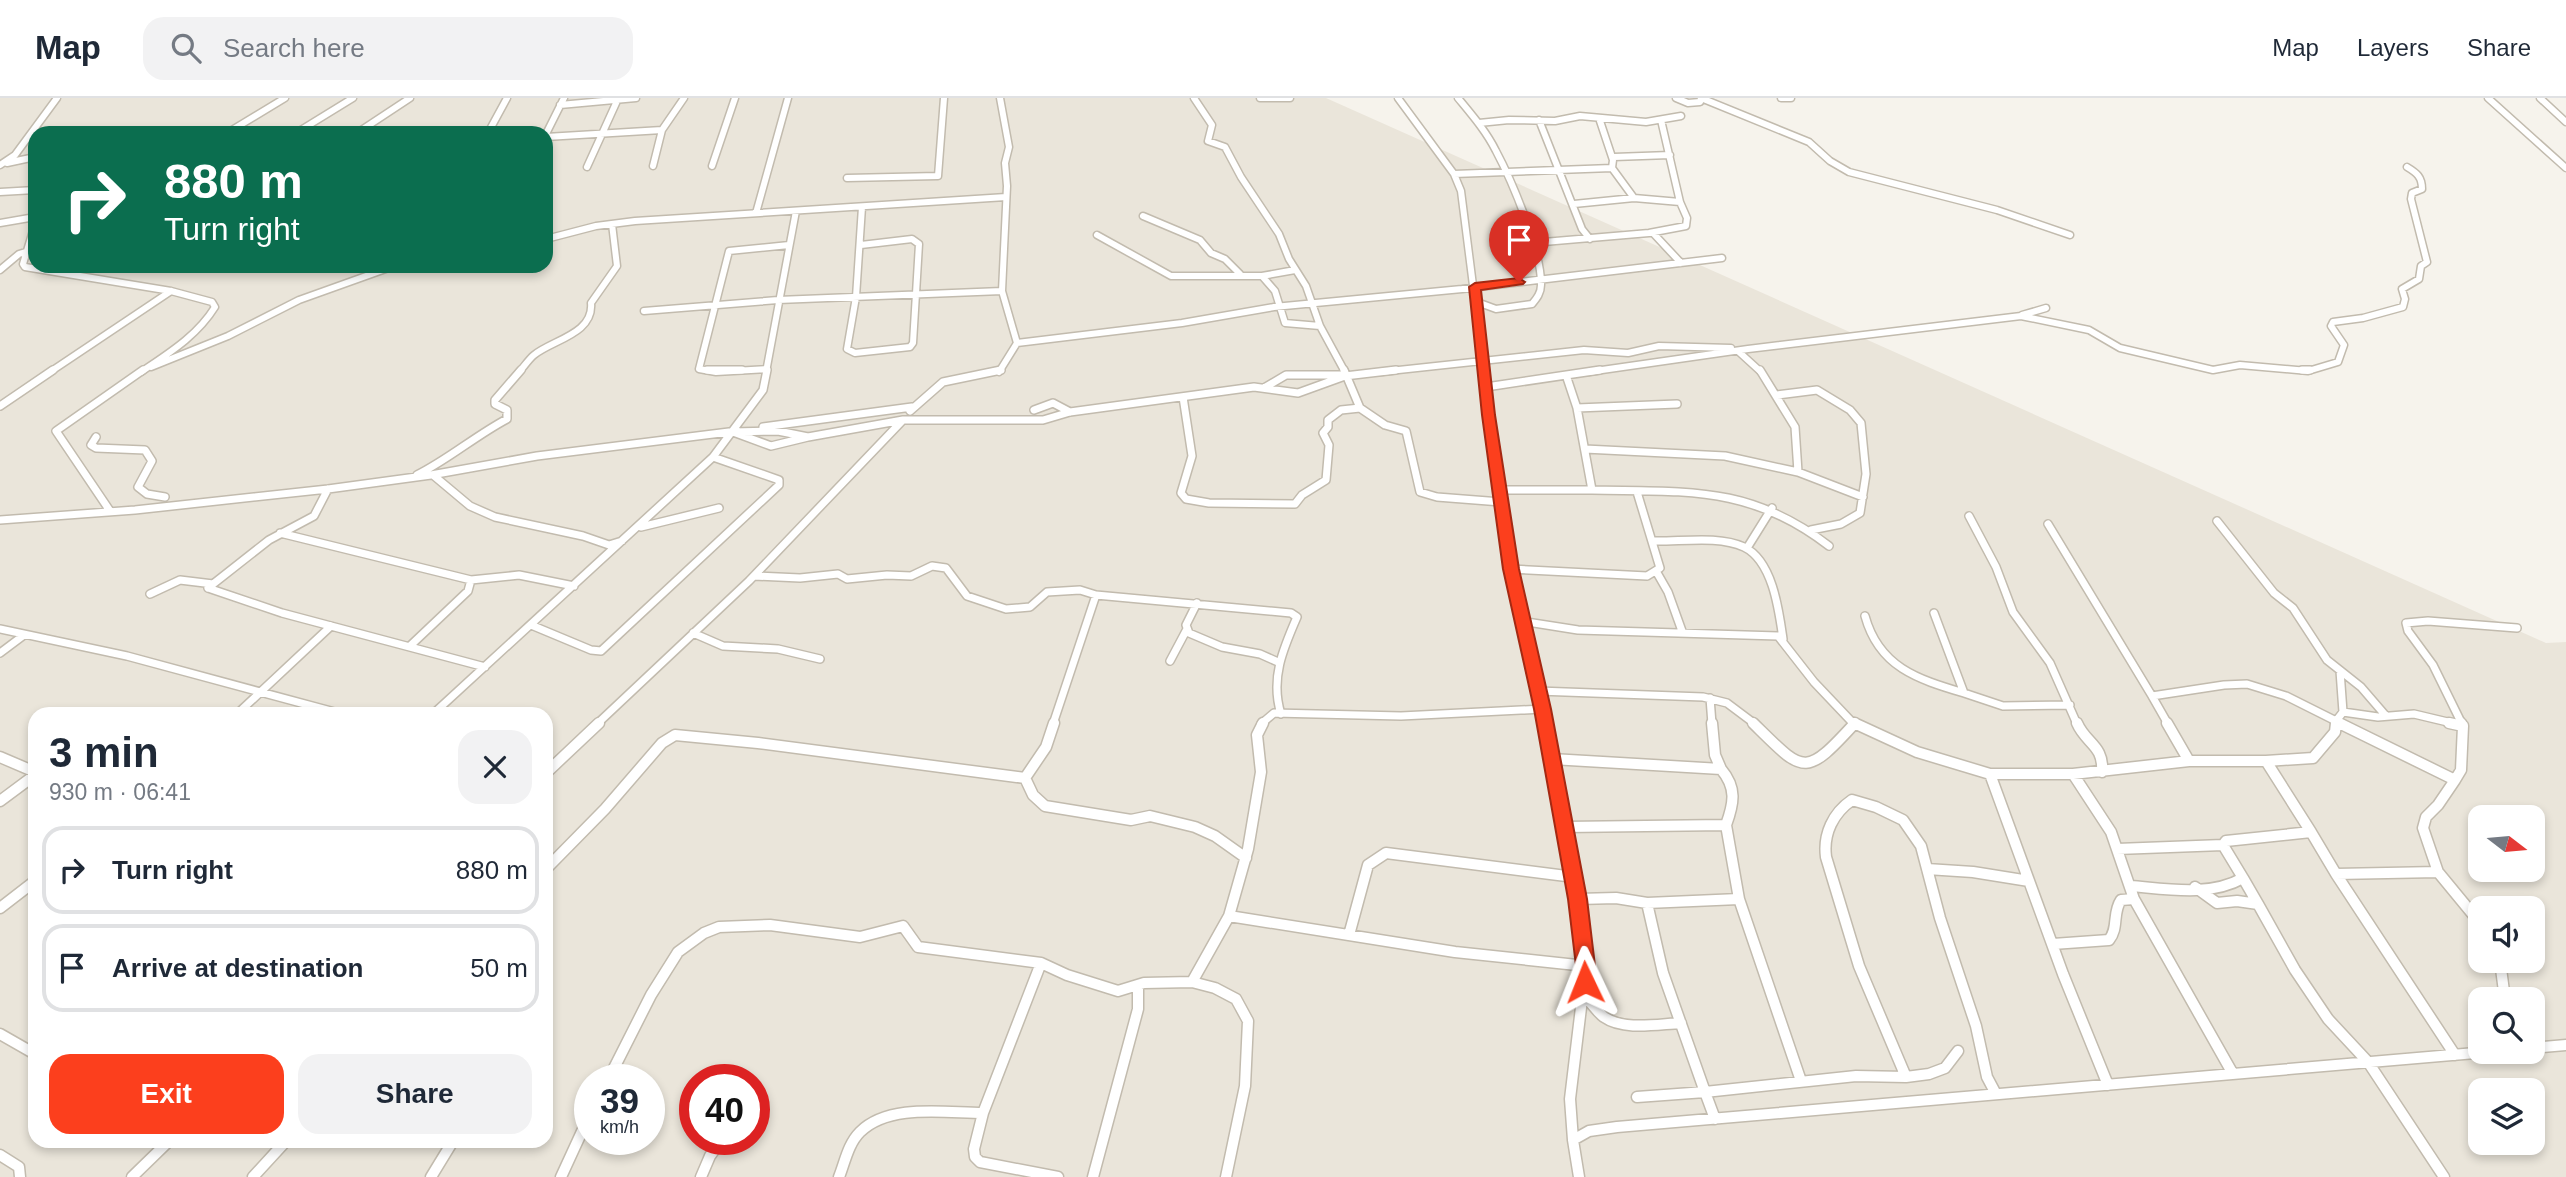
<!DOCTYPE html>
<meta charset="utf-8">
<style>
:root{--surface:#fff;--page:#f2f2f3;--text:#1f2937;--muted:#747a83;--line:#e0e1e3;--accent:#fc3f1d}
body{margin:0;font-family:Arial,sans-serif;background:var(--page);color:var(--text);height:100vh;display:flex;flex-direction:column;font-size:26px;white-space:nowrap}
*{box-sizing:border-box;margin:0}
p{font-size:23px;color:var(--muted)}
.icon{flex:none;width:38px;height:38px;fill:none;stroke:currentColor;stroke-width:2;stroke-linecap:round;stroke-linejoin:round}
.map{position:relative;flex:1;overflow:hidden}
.panel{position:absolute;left:28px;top:609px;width:525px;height:441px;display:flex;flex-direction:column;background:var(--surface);border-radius:21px;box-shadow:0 4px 10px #0003}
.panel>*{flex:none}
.hud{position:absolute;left:28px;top:28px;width:525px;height:147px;border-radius:21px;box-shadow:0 4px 10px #0003;background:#0b6e4f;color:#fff;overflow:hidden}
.needle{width:46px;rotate:106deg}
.tools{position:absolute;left:2468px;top:707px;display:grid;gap:14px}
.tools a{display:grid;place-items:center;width:77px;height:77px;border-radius:14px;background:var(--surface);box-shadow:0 4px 10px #0003;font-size:35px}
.speed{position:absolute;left:574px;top:966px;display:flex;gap:14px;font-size:35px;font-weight:700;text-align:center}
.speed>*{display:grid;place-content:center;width:91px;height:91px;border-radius:50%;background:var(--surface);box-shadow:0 4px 10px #0003;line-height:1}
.speed small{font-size:18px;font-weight:400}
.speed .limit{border:10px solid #d22;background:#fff;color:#111}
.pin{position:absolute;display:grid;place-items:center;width:60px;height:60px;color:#fff;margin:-72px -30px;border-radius:50% 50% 50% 0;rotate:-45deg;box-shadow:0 0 7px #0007}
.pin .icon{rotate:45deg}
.me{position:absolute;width:77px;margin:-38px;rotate:358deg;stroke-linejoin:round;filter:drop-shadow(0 0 5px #0008)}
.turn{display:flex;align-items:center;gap:24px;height:147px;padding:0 21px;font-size:32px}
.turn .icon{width:91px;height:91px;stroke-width:2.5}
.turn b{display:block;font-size:49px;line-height:60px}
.round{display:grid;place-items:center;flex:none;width:74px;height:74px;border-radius:21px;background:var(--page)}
.headline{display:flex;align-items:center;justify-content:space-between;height:119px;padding:0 21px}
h1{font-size:42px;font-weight:600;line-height:52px}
.cta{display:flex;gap:14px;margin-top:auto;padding:14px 21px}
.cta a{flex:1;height:80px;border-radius:21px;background:var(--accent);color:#fff;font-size:28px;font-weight:600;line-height:80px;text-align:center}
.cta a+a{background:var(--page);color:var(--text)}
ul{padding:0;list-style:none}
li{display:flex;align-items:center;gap:21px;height:88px;margin:0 14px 10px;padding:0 7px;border:4px solid var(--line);border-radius:21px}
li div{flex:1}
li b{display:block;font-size:26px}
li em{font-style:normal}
header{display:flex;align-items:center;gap:42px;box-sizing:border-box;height:98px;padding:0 35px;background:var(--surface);border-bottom:2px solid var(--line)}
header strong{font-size:33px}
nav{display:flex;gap:38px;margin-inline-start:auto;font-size:24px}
.search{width:490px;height:63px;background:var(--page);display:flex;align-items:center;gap:18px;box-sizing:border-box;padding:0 24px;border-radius:21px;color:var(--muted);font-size:26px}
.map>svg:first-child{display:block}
.residential{fill:#eae5da;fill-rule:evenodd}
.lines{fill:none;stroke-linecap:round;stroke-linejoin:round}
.minor-far2-casing{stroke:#c2bbae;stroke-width:9}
.minor-far1-casing{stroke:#c2bbae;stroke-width:10}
.minor-casing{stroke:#c2bbae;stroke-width:13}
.minor-far2{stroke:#fff;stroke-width:6}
.minor-far1{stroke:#fff;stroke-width:7}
.minor{stroke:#fff;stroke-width:10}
.route{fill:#fc3f1d;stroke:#a42913;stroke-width:2}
</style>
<header>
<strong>Map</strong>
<div class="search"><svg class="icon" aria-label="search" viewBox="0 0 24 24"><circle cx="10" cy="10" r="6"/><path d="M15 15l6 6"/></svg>Search here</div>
<nav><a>Map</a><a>Layers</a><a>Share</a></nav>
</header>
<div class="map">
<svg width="2566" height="1079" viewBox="0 0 2566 1079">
<rect width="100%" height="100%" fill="#f6f3ec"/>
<path class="residential" d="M0,0h1326l1220,545 20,-1v535h-2566zM35,35h511v133h-511zM35,616h511v427h-511zM2480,719h52v53h-52zM2480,810h52v53h-52zM2480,901h52v53h-52zM590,982h59v59h-59zM695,982h59v59h-59zM2480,992h52v53h-52z"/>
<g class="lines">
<defs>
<path id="minor-far2" d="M1194,0l18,27 -4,16 17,6 16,30 38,57 10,25 17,27 14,40 25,46
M1260,0h30
M1398,0l56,76 7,17 23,181
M1458,0c14,17 28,33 38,53 16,30 46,101 45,134 0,8 -4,13 -9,19l-36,5 -19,-7
M1676,0l12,5 12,-1 1,-4
M1701,0l108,44 21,19 19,11 148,38 73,25
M1781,0h10
M2488,0l78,70
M2540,0l26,24
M560,7l76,-7
M1599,20l14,42 -1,8 22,30
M1539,22l43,109 8,10
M1479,25l30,-3 46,1 25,-5 66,6 35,-6
M227,35l58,-35
M296,35l57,-35
M357,35l53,-35
M488,35l19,-35
M546,36l18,-36
M546,39l116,-7
M1614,59l56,-2
M7,65l28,-6
M0,67l15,-10 42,-57
M653,68l9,-36 22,-32
M712,68l23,-68
M587,69l30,-66
M1454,76l158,-6
M847,80l91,-2 6,-78
M0,94l35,-2
M1574,106l60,-6 46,4
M756,115l32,-115
M1143,118l57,24 11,13 14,6 15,15
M0,125l35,-6
M35,126l-12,40 2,3 146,24 41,11 3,5c-18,29 -46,46 -74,65
M1653,135l28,30
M1097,137l74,41h91l13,15 10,32 35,3
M546,141l50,-13 39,-5 371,-24
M1532,145l117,-10 37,-7 1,-8 -7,-16 -19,-82
M861,147l51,-6 7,5 -6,99 -3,4 -55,6 -8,-4 9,-52 6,-90
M0,172l19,-16 16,-5
M1262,178l33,-6
M644,213l134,-11 224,-9
M2022,217l24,-7
M1017,245l165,-20 92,-16 188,-18 260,-31
M1738,253l23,21
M151,269l77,-31 71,-36 95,-34
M767,271l-51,3 -17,-3 30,-118 60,-6
M50,274l121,-81
M519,274c5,-5 9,-12 15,-17 18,-15 60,-21 57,-52l26,-37 -5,-42
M766,274l30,-161
M999,274l18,-29 -15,-52 5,-105 -2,-23 4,-16 -9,-49
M1380,274l204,-22 44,3 31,-7 72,2
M1588,274l160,-23 273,-33 68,14 31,18 93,22 27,-5 68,6 30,-9 6,-17 -13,-19 2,-4 30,-4 40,-11 2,-8 -3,-10 17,-10 2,-13 6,-4 -16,-63 1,-6 10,-4c0,-12 -5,-16 -15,-22"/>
<path id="minor-far1" d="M707,272h35
M1344,272l16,38 25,17 21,6 14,61 17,5 64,5
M1484,272l27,199 35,155
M1760,272l35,57 3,45
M2302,272h8
M1566,277l11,33 100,-4
M1486,289l114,-17
M1264,290l22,-13h56
M1777,297l40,-5 33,20 11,13 5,51 -6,39 -19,11 -30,6
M1183,299l9,59 -11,37 5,6 23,4 86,1 7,-9 24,-15 3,-35 -6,-12 5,-6v-7l13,-10 19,-2
M0,308l53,-36
M1577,310l15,82c95,2 158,-5 237,56
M1034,312l19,-7 17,9
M910,313l33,-29 58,-12
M763,329l149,-20
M778,333l30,6 -37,9 -38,-14z
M96,339l-5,8 5,3 49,2 7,11 -14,26 9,7 18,3
M808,339l95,-17h140l27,-8 184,-25 44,6 47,-17 51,-6
M1585,351l140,7 73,16 65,25
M417,377c32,-16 58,-39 90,-56v-9l-12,-6v-4l26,-30
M433,377l37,31 25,11 88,19 26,9 13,-4
M1500,392h92
M110,413l-54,-80 87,-61
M1969,418l27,51 17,45 37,51 27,61
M0,422l135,-10 193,-21 103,-14 106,-19 200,-25
M2217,423l57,72 19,15 34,52 34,27 25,29
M2048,426l104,172
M641,429l78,-19
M280,435l191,47 -3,11 -57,54
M1652,443c28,1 66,-6 92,6 29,14 35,64 39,92
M1747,450l25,-40
M1511,471l136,7 13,-8 -23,-76
M1656,473l12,21 14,39
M754,478l46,2 38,-4 9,5 40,-4 24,1 21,-10 14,2 21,28 39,13 24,-2 17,-15 33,-2 16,5
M471,482l48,-5 55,11
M208,490l74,25 203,54
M208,490l61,-48 45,-24 14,-27
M150,496l30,-14 33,4
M1197,505l-11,22 3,8 33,14 38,7 18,8
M1934,515l30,80 39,13 67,-1
M1865,518c14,51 52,63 99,77
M1521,523l57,9 200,6 36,46 37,39 7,3
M531,527l60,25 10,1 178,-166v-5l-66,-23
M0,531l127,27 215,58
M693,535l30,13 55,3 42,10
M0,555l24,-18
M1170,563l17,-32
M2340,573l3,41
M1538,593l165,6 24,6 28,21
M1710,600l2,26
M237,616l94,-88
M433,616l280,-257 50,-67 4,-20
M597,626l152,-143 153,-160
M1053,626l43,-129 195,18 6,4c-14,32 -27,62 -16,97
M1261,626l13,-11 127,3 142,-7
M2168,626l-16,-28 72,-11 23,-1 39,12 50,25v3
M2343,626l-7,-3 7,-9 35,5 36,-3 42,10
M2462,626l-29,-59 -25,-34 -2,-8 22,-2 89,7"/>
<path id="minor" d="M1054,625l-8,24 -21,31 8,17 12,11 86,14 19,-4 45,11 20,9 31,22
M1545,625l33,176 8,67 -16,133 3,41
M1712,625l3,32 6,14
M1753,625c51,50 51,56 102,0
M1854,625l63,29 73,22h83l116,-13 -22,-38
M2077,625c9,21 27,22 25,49
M2339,625l116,57
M2449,625l14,3 -2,44 -6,10
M2461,625l2,3
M0,659l35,15
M1552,661l169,10c16,19 13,34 5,56l-161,2
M2189,663h77
M546,675l53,-50
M1990,676l73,200 45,111
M2073,676l38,58 23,67 99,175
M2455,682l-17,25 -12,12 -3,11 15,44 42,51
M0,703l35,-26
M2311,734l-45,-71 47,-3 22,-26 1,-9
M2117,751l106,-4
M546,771l59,-60 57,-66 13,-8 83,8 267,35
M1927,771l46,3 56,9
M2336,776l119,181
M2131,788c36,3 79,11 112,-8l-20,-33 3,-4 85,-9 25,42 102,-2
M2195,789l22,16 20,-2 21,3 -15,-26
M1578,801l38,-1 31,5 92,-4 -13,-74
M1739,801l62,182
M2258,806l37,66 33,49 40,43 76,115
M0,810l35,-27
M1229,818l226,36 131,14
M1349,837l19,-70 18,-12 188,24
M2053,846l56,-4c10,-12 3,-27 12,-40l13,-1
M2500,863l5,38
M1041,865l-58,150 -9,36 1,8 5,5 78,15
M1192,884l37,-66 19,-67 13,-77 -4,-37 6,-12
M1584,899c8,5 12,14 20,20 20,14 54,7 77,6
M0,936l35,20
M2532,950l34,-3
M1906,979l-47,-111 -33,-109c-3,-23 7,-44 26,-57l24,7 27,13 18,26 19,72 36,108 11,51 9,17
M608,982l43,-85 27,-43 26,-19 15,-6 51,-2 90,12 43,-11 15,21 123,16 26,12 51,16 26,-8 48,-1 23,6 21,11 12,22 -3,65 -19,91
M1637,999l68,-5 -42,-119 -16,-70
M1715,1021l-10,-27 151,-16 50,1 23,-3 16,-6 13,-17
M0,1057l19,12 1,10
M132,1079l37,-36
M253,1079l33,-36
M431,1079l22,-36
M561,1079l29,-63
M701,1079l9,-21 12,-17
M839,1079c6,-15 9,-33 21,-45 29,-29 86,-19 123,-19
M1093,1079l45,-168v-24
M1579,1079l-6,-37 16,-9 28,-4 870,-75"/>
</defs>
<use href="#minor-far2" class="minor-far2-casing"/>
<use href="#minor-far1" class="minor-far1-casing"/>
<use href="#minor" class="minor-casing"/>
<use href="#minor-far2" class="minor-far2"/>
<use href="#minor-far1" class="minor-far1"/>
<use href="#minor" class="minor"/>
</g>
<path class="route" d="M1519,180l6,4 -2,2 -42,6 14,125 24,154 32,140 36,190 8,67 -3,22 -7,2 -7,-2 -3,-6 1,-16 -8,-67 -34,-190 -31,-140 -21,-154 -13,-128 6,-4z"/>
</svg>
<div class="tools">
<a><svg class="needle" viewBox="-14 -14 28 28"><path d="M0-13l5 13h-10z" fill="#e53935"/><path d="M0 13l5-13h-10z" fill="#747a83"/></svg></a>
<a><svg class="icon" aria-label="sound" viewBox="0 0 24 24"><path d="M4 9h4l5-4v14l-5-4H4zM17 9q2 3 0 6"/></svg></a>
<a><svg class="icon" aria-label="search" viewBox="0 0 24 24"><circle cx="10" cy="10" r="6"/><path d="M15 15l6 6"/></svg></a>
<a><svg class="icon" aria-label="layers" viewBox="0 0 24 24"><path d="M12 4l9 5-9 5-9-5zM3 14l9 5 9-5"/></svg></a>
</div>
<div class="speed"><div>39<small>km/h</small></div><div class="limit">40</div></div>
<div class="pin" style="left:1519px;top:184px;background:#d93025"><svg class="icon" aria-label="arrive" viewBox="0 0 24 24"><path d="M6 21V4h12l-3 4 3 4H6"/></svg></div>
<svg class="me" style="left:1585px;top:884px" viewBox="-20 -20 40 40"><path d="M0-17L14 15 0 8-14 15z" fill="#fc3f1d" stroke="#fff" stroke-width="4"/></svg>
<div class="hud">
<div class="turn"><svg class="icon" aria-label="right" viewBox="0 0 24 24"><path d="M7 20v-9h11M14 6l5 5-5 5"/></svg><div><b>880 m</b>Turn right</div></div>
</div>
<section class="panel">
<div class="headline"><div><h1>3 min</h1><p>930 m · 06:41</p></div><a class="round"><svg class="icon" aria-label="close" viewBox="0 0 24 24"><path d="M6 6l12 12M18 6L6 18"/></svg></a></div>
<ul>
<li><svg class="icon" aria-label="right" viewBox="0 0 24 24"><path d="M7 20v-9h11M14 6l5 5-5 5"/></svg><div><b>Turn right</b></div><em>880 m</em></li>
<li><svg class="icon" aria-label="arrive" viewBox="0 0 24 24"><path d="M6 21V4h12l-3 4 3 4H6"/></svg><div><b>Arrive at destination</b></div><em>50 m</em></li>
</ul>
<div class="cta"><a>Exit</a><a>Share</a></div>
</section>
</div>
